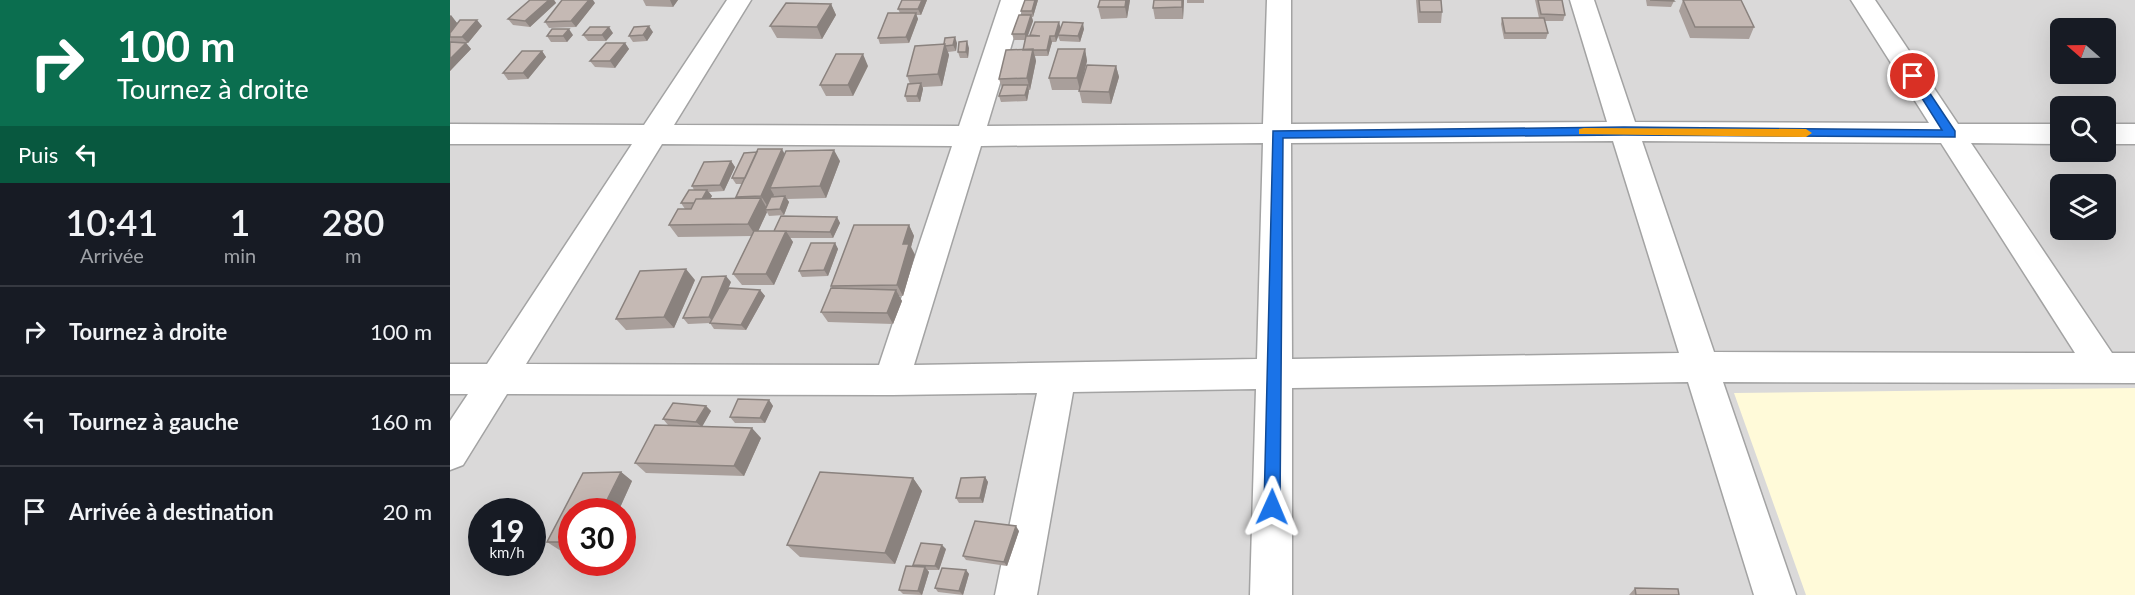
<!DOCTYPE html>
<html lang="fr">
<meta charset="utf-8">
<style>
:root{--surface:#171b24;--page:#20242c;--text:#f1f3f6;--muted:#9ea1a6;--line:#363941}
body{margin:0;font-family:Lato,sans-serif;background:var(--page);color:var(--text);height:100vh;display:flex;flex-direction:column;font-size:22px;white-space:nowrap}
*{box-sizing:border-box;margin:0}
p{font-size:20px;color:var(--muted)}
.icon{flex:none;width:33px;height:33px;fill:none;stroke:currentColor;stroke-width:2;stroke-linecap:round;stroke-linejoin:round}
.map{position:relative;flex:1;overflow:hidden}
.sheet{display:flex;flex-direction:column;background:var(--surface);width:450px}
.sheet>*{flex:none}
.hud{background:#0b6e4f;color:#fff;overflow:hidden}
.needle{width:39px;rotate:290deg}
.buttons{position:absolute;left:1600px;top:18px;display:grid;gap:12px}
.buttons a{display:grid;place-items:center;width:66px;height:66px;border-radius:9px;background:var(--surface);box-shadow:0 6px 24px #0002;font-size:30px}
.speed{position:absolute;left:18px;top:498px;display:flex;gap:12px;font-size:30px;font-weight:700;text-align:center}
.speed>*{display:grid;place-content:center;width:78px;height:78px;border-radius:50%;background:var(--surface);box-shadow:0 6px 24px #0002;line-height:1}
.speed small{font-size:15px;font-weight:400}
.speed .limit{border:9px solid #d22;background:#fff;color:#111}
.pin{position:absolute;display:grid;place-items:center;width:51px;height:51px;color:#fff;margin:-26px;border:3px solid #fff;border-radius:50%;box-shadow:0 2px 6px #0007}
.me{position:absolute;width:66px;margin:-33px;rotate:1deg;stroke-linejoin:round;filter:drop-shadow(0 0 4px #0008)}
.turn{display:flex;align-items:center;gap:21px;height:126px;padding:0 18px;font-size:27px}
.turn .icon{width:78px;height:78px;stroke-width:2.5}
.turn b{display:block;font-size:42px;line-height:51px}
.then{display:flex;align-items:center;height:57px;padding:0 18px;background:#0003;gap:12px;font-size:22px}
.eta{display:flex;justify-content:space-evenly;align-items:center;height:102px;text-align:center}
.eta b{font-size:36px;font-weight:600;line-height:42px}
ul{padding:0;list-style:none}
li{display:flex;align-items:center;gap:18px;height:90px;padding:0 18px;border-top:2px solid var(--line)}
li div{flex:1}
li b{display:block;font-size:22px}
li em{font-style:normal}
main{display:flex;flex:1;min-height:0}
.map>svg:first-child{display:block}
.residential{fill:#dad9d9;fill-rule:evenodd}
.education{fill:#fffad9}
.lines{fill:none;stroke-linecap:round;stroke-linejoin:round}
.minor-casing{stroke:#a3a3a3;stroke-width:3}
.minor{fill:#fff;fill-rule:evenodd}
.wall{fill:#a99f9b}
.shaded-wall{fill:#8a827e}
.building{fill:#c5b9b4;stroke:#8a827e;stroke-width:1.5}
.route{fill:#1a73e8;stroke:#114b97;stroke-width:1.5}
.slow{fill:#f59e0b}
</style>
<main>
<section class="sheet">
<div class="hud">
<div class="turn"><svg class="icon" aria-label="right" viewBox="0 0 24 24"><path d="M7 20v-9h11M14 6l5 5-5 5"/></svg><div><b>100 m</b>Tournez à droite</div></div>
<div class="then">Puis<svg class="icon" aria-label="left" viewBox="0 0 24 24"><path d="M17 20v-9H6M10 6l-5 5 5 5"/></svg></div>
</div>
<div class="eta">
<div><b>10:41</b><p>Arrivée</p></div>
<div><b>1</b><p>min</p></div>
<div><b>280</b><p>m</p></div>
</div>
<ul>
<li><svg class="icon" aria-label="right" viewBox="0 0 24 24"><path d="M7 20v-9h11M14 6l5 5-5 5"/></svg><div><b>Tournez à droite</b></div><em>100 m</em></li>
<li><svg class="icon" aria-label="left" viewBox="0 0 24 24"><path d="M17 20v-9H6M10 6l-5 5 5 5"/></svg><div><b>Tournez à gauche</b></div><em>160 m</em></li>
<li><svg class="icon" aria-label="arrive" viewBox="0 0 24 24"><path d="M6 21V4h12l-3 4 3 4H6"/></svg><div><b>Arrivée à destination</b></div><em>20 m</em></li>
</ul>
</section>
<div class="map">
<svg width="1685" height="595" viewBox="0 0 1685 595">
<rect width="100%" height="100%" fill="#eee8e1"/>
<path class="residential" d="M0,0h1685v595h-1685zM1611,28h45v46h-45zM1611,106h45v46h-45zM1611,184h45v46h-45zM32,512h50v50h-50zM122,512h50v50h-50z"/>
<path class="education" d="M1685,388v207h-329l-72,-202z"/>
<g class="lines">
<defs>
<path id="minor" d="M277,0h24l-77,125 285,1 42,-126h24l-38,126 276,-2 4,-124h24v124l316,-2 -37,-122h24l41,122 294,1 -78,-123h24l83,124h103v20l-90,-1 141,210h23v30l-412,-1 73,213h-42l-66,-213 -396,6v207h-42l6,-206 -183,3 -36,203h-42l42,-202 -145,2 -385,-1 -44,71 -13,5v-49l18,-27h-18v-30h37l145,-220h-182v-20l194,1zM1163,141l66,212 -387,6 -1,-216zM1192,141l299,2 134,210 -361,-1zM813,143l-6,216 -343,6 67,-219zM212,144l290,2 -73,219 -353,-1z
M1656,124h29v20h-29z"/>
</defs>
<use href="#minor" class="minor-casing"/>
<use href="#minor" class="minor"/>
</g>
<path class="wall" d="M80,0h24l2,3 -26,24 -17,-2 -5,-6z
M193,0h35l-5,7 -27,-1z
M477,0l-6,15h-5l2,4 -9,24 -29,1 -2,-6 22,-25 -2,-4z
M588,0l-5,17h-1l1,4 -5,15h2v-1l30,-7 24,1 -4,13 -20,-1 -2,-5 -2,6h-4l-4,14h-13l1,5 -6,29h-1l-2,11 -26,1 -2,-6 3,-8 -3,-9 24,-29 2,-10h-11l-2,-6 10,-19 -1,-4z
M680,0l-3,18 -26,1 -3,-12z
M734,0l-1,19h-28l-2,-11z
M737,0h17v3h-17z
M966,0h25l1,12 -1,11h-23z
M1085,0h27l3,15 -2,6h-18l3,12 -2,6h-42l-3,-15 1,-6h37z
M1196,0h27l1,1 -3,6 -24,-1z
M1233,0h58l13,27 -5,12 -59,-1 -11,-27z
M145,3l-19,24 -27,1 -4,-6z
M381,4l5,11 -14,24 -45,-1 -7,-12z
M0,15l8,9 24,2 -14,17h-2l5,6 -21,22z
M203,32l-6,9 -14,1 -4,-6z
M163,33l-7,8h-18l-5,-6z
M123,35l-6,7h-16l-4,-6z
M175,43l4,6 -14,19 -20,-1 -5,-6z
M507,43l-1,8 -8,1 1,3 -7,31 -19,1v2l-3,13h-13l-2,-6 5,-12 -3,-8 8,-30z
M519,48l-1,10h-8l-2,-6z
M635,49l2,12 -6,23 35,-18 3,11 -8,27 -29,-1 -3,-13h-27l-3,-12z
M92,51l4,6 -18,22 -20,1 -5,-7z
M418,66l-15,30h-27l-6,-11z
M335,154l55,7 -14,37 -39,1 2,3 -5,13 -15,1 -2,-4 -9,19h16l63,-14 3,6 -7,15h-43l3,4 -19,43h-32l-9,-11 19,-38 -74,1 -9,-12 16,-16 -4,-6 13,-13 -2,-4 39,-25 4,6 -11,24 -15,1 3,4 -2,3h27l-1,-2 6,-13h-6l-4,-6z
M459,225l5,11 -3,11 4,8 -12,41h-4l3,5 -9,23 -65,-2 -7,-10 11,-24 -1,-2z
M385,243l3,6 -10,27 -26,1 -3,-6z
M245,280l-21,48 -48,2 -10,-11z
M281,282l-6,13 35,-5 5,6 -19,34 -32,-1 -4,-6 -22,1 -5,-6z
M319,400l4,6 -8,17h-30l-5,-6z
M256,406l5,5 -9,15 59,12 -17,38 -98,-3 -11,-10 51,-37 -18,-1 -5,-6z
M171,472l11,9 -14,31h-46v38l-11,1 -14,-9 36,-69z
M535,477l3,5 -5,21h-24l-3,-5z
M463,478l9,13 -27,73 -95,-7 -13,-12z
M569,531l-12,35 -41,-6 -3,-4z
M496,549l-7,21h-12l2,2 -7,23 -19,-1 -4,-4 16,-23 -2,-2z
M32,562h40l-1,1 -34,2z
M516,570l3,4 -6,21 -25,-3 -3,-4z
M1185,588l44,7h-50z"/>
<path class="shaded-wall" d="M99,0h5l2,3 -26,24 -5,-6z
M139,0h4l2,3 -19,24 -5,-6z
M220,0h8l-5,7z
M472,0h5l-6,15 -3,-6z
M585,0h3l-5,17 -1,-6z
M676,0h4l-3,18 -2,-11z
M732,0h2l-1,19 -1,-12z
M381,4l5,11 -14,24 -5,-12z
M466,13l2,6 -9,24 -3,-6z
M1,15l9,12 -10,10v-21z
M581,15l2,6 -7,19 -1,-6z
M27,20l5,6 -14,17 -6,-6z
M609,22l2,7 -5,13 -1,-6z
M633,23l1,6 -4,13 -2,-6z
M199,26l4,6 -6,9 -4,-6z
M159,27l4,6 -7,8 -4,-6z
M119,29l4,6 -6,7 -4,-6z
M600,36l2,6 -4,14 -1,-6z
M505,37l2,6 -1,8 -3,-6z
M517,41l2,7 -1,10 -2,-6z
M16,43l5,6 -21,22v-12z
M175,43l4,6 -14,19 -5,-7z
M495,44l4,11 -7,31 -4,-12z
M583,49l3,12 -6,29 -3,-12z
M635,49l2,12 -7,29 -3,-12z
M92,51l4,6 -18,22 -5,-6z
M413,54l5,12 -15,30 -5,-11z
M666,66l3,11 -8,27 -2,-12z
M471,83l2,6 -3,13 -3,-6z
M578,85l1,6 -2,10 -2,-6z
M332,149l6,11 -18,28 4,7 -6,12 -7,-11z
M384,150l6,11 -14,37 -6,-12z
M281,161l4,6 -11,24 -4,-6z
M257,190l5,6 -8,13 -4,-6z
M335,196l4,6 -5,13 -4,-6z
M311,198l7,12h-3l2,2 -11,24 -8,-12z
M387,217l3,6 -7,15 -3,-6z
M459,225l5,11 -3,11 4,8 -12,41 -6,-11 6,-41z
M336,231l7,11 -19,43 -8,-11z
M385,243l3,6 -10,27 -4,-6z
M236,269l9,11 -21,48 -10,-11z
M276,276l5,6 -17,41 -5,-6z
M310,290l5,6 -19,34 -5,-5z
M446,290l6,11 -9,23 -6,-11z
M319,400l4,6 -8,17 -5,-5z
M256,406l5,5 -9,16 -6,-5z
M302,428l9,10 -17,38 -10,-10z
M171,472l11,9 -14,31h-17z
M535,477l3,5 -5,21 -3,-5z
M463,478l9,13 -27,73 -10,-11z
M566,526l3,5 -12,35 -3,-4z
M492,545l4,4 -7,21 -4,-4z
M475,567l4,5 -7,23 -4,-4z
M516,570l3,4 -6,21 -4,-4z"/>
<path class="building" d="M80,0h19l-24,21 -17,-2z
M112,0h27l-18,21 -26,1z
M452,0h20l-4,9h-20z
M575,0h10l-3,11h-11z
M650,0h26l-1,7h-27z
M704,0h28v7l-29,1z
M969,0h22l1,12h-22z
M1088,0h24l3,15 -24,-1z
M1200,0h23l1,1z
M1233,0h58l13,27h-59z
M336,3l45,1 -14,23 -47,-1z
M438,13h28l-10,24 -28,1z
M569,15h12l-6,19h-13z
M1052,18h42l4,15h-43z
M10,20h17l-15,17h-12v-4z
M585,22h24l-4,14h-5l-3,14h-24l3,-14h14l-10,-1z
M613,22l20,1 -5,13 -20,-1z
M199,26l-6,9 -14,1 5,-9z
M140,27h19l-7,8h-19z
M102,29h17l-6,7h-16z
M505,37l-2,8 -8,1 -1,-2 1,-6z
M517,41l-1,11h-8l1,-10z
M0,42l16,1 -16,16z
M156,43h19l-15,18h-20z
M495,44l-7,30 -31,2 8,-30z
M583,49l-6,29 -28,1 7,-29z
M608,49h27l-8,29h-28z
M72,51h20l-19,22h-20z
M386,54h27l-15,31h-28z
M637,65l29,1 -7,26 -30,-1z
M471,83l-4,13h-12l3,-12z
M553,85h25l-3,10 -26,1z
M308,149h24l-21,47 -25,1z
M384,150l-14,36 -50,2 16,-37z
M307,152l-12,26h-13l12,-25z
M281,161l-11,24 -28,1 12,-24z
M239,190h18l-5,9h-6l-2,4h-13z
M335,196l-5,13 -15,1 6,-13z
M311,198l-13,26 -79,1 9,-16h13l5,-10z
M331,216l56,1 -7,15 -56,-1z
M404,225h55l-6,19h6l-12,41 -66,1z
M304,231h32l-20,43h-33z
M361,243h24l-11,27 -25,1z
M236,269l-22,48 -48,2 24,-48z
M276,276l-17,41 -26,1 19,-41z
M279,288l31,2 -19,35 -31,-2z
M381,288l65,2 -9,23 -66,-1z
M288,399l31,1 -9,18 -30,-1z
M223,403l33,3 -10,16 -33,-3z
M205,425l97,3 -18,38 -99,-3z
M171,472l-20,40h-29v30h-25l36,-69z
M370,472l93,6 -28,75 -98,-8z
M535,477l-5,21h-24l5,-20z
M525,521l41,5 -12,36 -41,-6z
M471,543l21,2 -7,21 -22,-1z
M456,566l19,1 -7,24 -19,-1z
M492,568l24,2 -7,21 -24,-3z
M1185,588l43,1 1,6h-43z"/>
<path class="route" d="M1463,73l4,1 38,57v6l-331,-2 -341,3 -3,369 -2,5 -6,2 -6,-2 -2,-5 9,-376 351,-4 318,3 -34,-54z"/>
<path class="slow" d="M1134,128l222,1 6,4 -6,4 -227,-3v-5z"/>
</svg>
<div class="buttons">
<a><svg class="needle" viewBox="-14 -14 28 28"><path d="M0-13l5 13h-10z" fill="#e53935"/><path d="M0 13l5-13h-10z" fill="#9ea1a6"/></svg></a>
<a><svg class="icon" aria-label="search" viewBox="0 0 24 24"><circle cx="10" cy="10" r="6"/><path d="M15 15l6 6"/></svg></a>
<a><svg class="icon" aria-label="layers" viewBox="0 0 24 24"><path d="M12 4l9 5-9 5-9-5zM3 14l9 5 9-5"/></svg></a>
</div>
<div class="speed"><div>19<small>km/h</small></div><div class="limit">30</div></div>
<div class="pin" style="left:1463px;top:76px;background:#d93025"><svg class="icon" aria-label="arrive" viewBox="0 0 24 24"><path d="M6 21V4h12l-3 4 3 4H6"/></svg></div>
<svg class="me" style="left:822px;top:507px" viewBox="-20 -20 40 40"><path d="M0-17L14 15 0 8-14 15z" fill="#1a73e8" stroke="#fff" stroke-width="4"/></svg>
</div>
</main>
